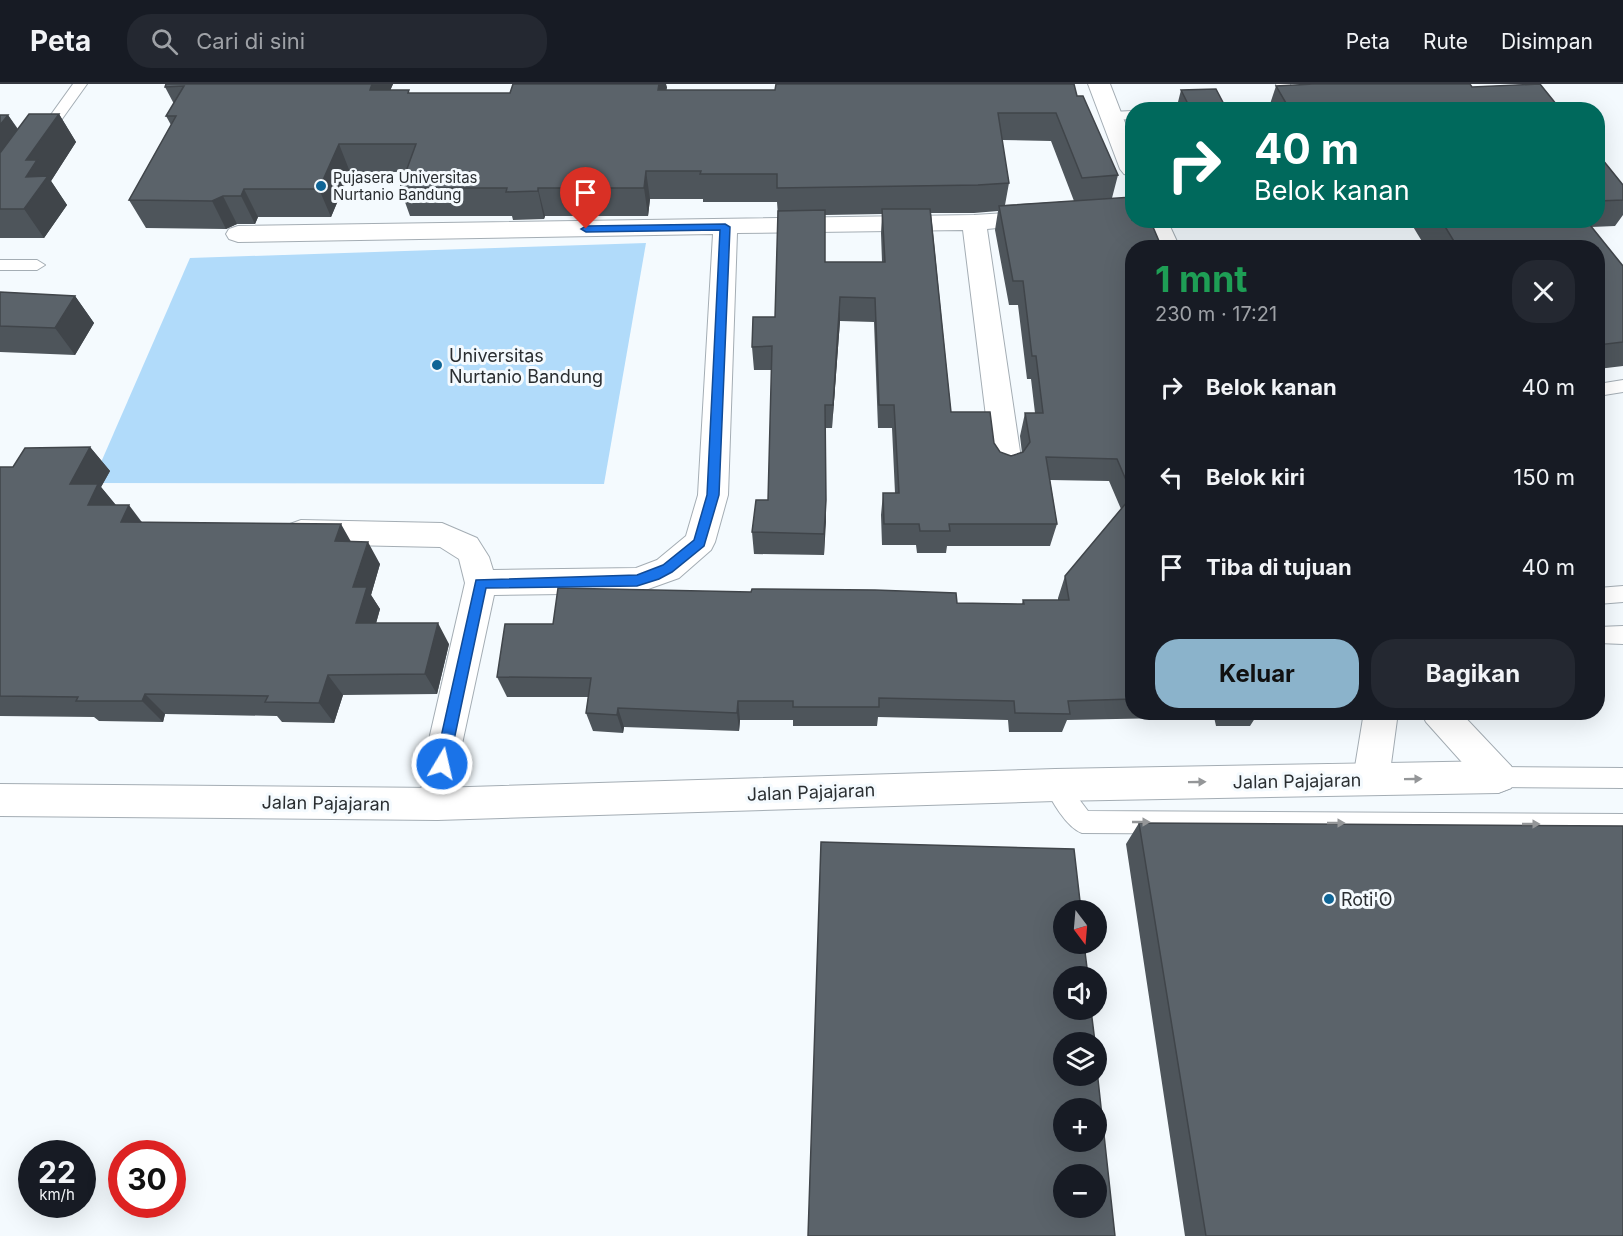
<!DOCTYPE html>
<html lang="id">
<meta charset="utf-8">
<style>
:root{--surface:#171b24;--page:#242831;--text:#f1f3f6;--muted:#9ea1a6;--line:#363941;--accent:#8bb3cb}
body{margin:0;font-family:Inter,sans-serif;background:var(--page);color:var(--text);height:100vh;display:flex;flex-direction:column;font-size:22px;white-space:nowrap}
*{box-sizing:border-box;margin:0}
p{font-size:20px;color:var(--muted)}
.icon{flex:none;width:33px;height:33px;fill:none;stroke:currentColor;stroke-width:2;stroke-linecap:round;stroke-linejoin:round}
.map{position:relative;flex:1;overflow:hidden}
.drawer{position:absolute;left:1125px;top:156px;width:480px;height:480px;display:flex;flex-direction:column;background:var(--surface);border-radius:24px;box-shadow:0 6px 24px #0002}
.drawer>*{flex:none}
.guide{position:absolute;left:1125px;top:18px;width:480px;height:126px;border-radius:24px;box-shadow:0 6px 24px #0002;background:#00695c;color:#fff;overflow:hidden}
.needle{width:39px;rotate:164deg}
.tools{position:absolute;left:1053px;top:816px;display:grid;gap:12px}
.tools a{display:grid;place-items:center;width:54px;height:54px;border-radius:50%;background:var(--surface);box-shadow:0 6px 24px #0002;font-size:30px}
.speed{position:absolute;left:18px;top:1056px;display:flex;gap:12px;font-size:30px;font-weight:700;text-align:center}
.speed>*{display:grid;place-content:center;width:78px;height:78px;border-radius:50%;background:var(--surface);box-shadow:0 6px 24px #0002;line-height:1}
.speed small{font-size:15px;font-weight:400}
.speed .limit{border:9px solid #d22;background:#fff;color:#111}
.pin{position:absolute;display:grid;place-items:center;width:51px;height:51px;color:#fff;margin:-62px -26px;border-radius:50% 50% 50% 0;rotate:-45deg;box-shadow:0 0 6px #0007}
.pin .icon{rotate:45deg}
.me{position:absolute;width:66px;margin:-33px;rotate:9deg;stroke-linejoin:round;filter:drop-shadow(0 0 4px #0008)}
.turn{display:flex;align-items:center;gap:21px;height:126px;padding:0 30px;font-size:27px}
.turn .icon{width:78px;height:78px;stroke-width:2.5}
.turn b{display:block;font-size:42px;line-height:51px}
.round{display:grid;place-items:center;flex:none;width:63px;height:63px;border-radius:24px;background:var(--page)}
.summary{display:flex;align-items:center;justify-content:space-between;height:102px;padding:0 30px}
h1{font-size:36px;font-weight:700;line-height:45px;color:#1e9e55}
.primary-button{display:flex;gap:12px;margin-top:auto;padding:12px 30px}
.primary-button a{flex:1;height:69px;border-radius:24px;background:var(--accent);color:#111;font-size:24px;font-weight:700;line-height:69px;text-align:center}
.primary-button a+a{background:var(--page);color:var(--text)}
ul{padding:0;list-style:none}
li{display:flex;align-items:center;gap:18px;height:90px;padding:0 30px}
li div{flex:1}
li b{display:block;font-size:22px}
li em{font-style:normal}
header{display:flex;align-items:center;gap:36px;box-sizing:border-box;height:84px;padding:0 30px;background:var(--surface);border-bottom:2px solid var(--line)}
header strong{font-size:28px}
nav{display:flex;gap:33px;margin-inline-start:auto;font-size:21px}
.search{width:420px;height:54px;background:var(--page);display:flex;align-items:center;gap:15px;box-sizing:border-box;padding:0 21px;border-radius:24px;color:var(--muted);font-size:22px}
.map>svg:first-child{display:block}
.green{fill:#b1dbfa}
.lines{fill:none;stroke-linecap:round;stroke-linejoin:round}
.lane-casing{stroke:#a4adb4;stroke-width:2}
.street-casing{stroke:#a4adb4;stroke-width:2}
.secondary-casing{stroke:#a4adb4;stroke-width:2}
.lane{fill:#fff;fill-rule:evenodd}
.street{fill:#fff;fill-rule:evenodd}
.secondary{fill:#fff;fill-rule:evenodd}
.wall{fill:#4e555b;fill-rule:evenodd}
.shaded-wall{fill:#40454a}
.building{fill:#5b636a;stroke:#40454a;stroke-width:1.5;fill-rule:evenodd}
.oneway{fill:#949698}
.route{fill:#1a73e8;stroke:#114b97;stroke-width:1.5}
.poi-dot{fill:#0f6596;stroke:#f4fafe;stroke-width:2}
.labels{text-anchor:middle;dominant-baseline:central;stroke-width:6;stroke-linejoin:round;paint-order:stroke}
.far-poi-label{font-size:15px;fill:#2a2e31;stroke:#f4fafe;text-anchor:start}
.poi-label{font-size:18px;fill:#2a2e31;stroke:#f4fafe;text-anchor:start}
.street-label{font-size:18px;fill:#2a2e31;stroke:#f4fafe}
</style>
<header>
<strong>Peta</strong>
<div class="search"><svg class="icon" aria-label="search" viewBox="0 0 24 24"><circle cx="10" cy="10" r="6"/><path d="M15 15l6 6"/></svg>Cari di sini</div>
<nav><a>Peta</a><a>Rute</a><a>Disimpan</a></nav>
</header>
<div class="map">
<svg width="1623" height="1152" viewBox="0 0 1623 1152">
<rect width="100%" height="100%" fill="#f4fafe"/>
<path class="green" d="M646,159l-42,241 -512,-1 98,-225z"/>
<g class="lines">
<defs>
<path id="lane" d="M73,0h14l-40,56h-10l-2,-3z
M1276,0h14l7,23 -2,3h-69l7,-4 49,-3z
M1132,27v8l-21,1 -7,-4 7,-4z
M0,176h37l8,5 -8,5h-37z
M1623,296v12l-25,4v-12z
M1623,502v16l-25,2v-16z
M1623,542v18l-25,-1v-16z
M1498,683l125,1v20l-125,-1 -8,-3 -3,-7 3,-7z
M1055,691l8,3 25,33 535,3v22l-541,-3c-16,-6 -31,-33 -38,-48l3,-7z"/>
<path id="street" d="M1088,0h22l22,57v35l-8,-2 -4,-5z
M1040,127l8,2 4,5 -4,5 -61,6 35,236 -5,8 -10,3 -10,-3 -5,-8 -29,-235 -226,3 -9,262 -13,47 -4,8 -32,28 -42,15 -143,2 -32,149 -7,60 -5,12 -13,4 -13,-4 -5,-12 9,-60 37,-161 -6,-24 -19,-12 -139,-3 -11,-4 -4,-8 4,-8 11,-4 141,3 35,15 12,19 4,13 143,-2 21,-8 29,-24 12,-41 15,-261 -475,8 -9,-3 -3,-5 3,-5 9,-3 736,-11z
M1143,136h24l13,28h-25z
M1364,628h34l-9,67 -5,11 -13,5 -13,-5 -5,-11z
M1421,628h39l51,54 5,11 -5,11 -13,5 -13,-5 -59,-66z"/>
<path id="secondary" d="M1498,677l13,5 5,11 -5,11 -13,5 -443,8 -618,19 -437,-4v-32l437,4 618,-19z"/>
</defs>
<use href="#lane" class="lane-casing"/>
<use href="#street" class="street-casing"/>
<use href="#secondary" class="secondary-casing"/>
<use href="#lane" class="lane"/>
<use href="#street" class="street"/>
<use href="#secondary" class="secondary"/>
</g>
<path class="wall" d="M166,0h227l-3,6 20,3h100l157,-6 -1,3 411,6 41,79 -6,23 20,50v464h127l-9,14h-34l-2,-9 -147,3 -5,12h-53l-1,-12 -130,-3 -1,9h-84v-6h-53l-1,11 -115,-4 -1,6 -30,-2 -7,-18 2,-16h-81l-10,-20 56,-53 404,-21 65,1 1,-4h35v-2l7,-22 56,-67 -12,-28 -59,-1 7,44 -7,22h-103l-1,7h-29l-1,-8h-34l-1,-30 2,-22h12l-3,-65h-14l-4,-106 -34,-1 -8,107h-6v72l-2,55 -70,-1 -2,-22 16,-32 4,-130h-18l-2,-23 23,-30 3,-101 -1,-14h-74v-3h-53l-2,17h-103l-1,3 -31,1 -1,-4h-102l-10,-28 6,-16h-56l-19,45h-73l-3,7h-18l-11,5 -80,-1 -17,-28 42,-75 -5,-9 8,-12 -9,-17zM1002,56l49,1 23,60 -69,4 4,-22zM998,127l-3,19 14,75h9l9,74h4l4,34h-10l-5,23 2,17 -11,3 -11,-4 -6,-9 -43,-31 -20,-199h43zM882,130l-1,19 1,29h-57v-47z
M1276,2l196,1 89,23h-293z
M1181,6l46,20h-51z
M59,30l17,28 -25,39 16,24 -23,33h-44v-123h8l10,14z
M1598,70l25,31v30l-8,11 -24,1 32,39v100l-25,3v-121h-172l-17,-28h189z
M0,208l75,4 19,27 -19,32 -75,-3z
M90,363l20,24 -9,16 15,18 26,17 209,19 29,23 -9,31 9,14 -4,14 73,21 -12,50 -94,1 -9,28 -52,-1 -5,-6 -112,-2 -2,8 -64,-1 -5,-4 -94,-1v-249h13z
M1289,628h13l-8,6z
M1139,739l484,413h-438l-59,-392z"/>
<path class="shaded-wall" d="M372,0h21l-14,34 -9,-28z
M659,0h7l1,3 -5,31 -4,-28z
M59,30l17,28 -25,39 16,24 -23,33 -20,-29 2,-49z
M8,31l19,29 -27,37v-56z
M339,60l11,28 -19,45 -12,-28z
M646,87l4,28 -2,17 -4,-28z
M538,104l7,28 -1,3 -6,-28z
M244,105l14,28 -3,7 -14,-28z
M223,112l14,28 -11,5 -14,-28z
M75,212l19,27 -19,32 -20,-27z
M840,213v24l-8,107 1,-23z
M90,363l20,24 -9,16 17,21 -10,20 -38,-44z
M826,416v22l-2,33v-21z
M129,421l18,24 -26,-7z
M341,440l13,23 -19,-6z
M368,458l12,22 -9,31 9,14 -10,36 -14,-22 -3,-36z
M438,539l11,21 -12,50 -12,-20z
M328,591l15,20 -9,28 -15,-20z
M145,610l20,20 -2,8 -21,-21z
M738,617l2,19 -1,11 -2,-18z
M618,624l6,19 -1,6 -6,-18z"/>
<path class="building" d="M166,0h206l-2,6h39l-1,3h102l3,-9h146l-1,6h117l1,-6h298l3,12h6l35,79 -36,3 -26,-65h-58l11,70 -31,2 -201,3v-14h-77l1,-3h-55l-2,17h-106v3l-32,1 1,-4h-107l16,-44h-77l-20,45h-75l-3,7h-18l-11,5 -83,-1 47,-84h-10l18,-30 -19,1z
M1314,0h156l2,3 68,-3 21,26h-271l-14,-24z
M1216,5l11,21h-36l-10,-20z
M29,30h30l-33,46h11l-11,17 22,-1 -24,33h-24v-56z
M0,31h8l-8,10z
M1598,70l25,31v15l-25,1z
M1132,113v23h18l12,28h-30v246l-15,-35 -71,-2 11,67h-108l1,7h-30l-1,-7h-35l-1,-31h16l-5,-88h-15l-4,-107 -35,-1 -7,108h-8l1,95 -2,34 -72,-2 4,-32h12l4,-154 -20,1 1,-30h22l3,-106 47,-1v52h60l-3,-53h48l21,203h39l4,31 6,9 11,4 12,-4 7,-10 -5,-29h18l-7,-57h-4l-9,-75h-10l-14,-75z
M1441,136h145l37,46v76l-25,3v-97h-140z
M0,208l75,4 -20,32 -55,-2z
M90,363l-20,37h28l-10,21h41l-8,17 220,2 -6,17 33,1 -15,45h14l-11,36h82l-13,51 -97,1 -9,28 -54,-1 3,-6 -123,-2 -3,7h-66l2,-4 -78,-1v-229h13l12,-19z
M1132,412v203l-64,2 2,13 -55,-1 -1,-12 -135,-3v9h-86v-6h-55l-1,12 -119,-5 -1,7 -31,-2 5,-35 -94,-1 8,-53h48l5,-36 193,4 1,-3 123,1 81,3 1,10 67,1 -1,-4h46l-4,-24z
M1139,739l484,3v410h-417z
M821,758l253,7 7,61h-17v34h20l4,32h-24v34h27l4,32h-31v34h32v-15l19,175h-307zM1064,1024h32v34h-32zM1064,1090h32v34h-32z"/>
<defs><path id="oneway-solid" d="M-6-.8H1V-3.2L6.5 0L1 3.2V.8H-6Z" transform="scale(1.5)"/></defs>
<g class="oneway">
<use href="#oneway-solid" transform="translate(1413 695) rotate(-1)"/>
<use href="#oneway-solid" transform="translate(1197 698) rotate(-1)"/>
<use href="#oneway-solid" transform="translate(1141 738)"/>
<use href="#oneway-solid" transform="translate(1336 739)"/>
<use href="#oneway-solid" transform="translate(1531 740)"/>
</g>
<path class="route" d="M725,140l5,3 -11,268 -15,51 -32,26 -13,7 -22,7 -151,2 -37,176 -2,4 -5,2 -5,-2 -2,-4 41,-184 161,-5 26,-10 31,-25 13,-45 13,-265 -134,2 -5,-3 5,-3z"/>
<g class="poi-dot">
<circle cx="321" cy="102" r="6"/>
<circle cx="437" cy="281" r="6"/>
<circle cx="1329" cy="815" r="6"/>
</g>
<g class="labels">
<g class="far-poi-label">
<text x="333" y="93">Pujasera Universitas<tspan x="333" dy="17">Nurtanio Bandung</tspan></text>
</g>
<g class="poi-label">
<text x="449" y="271">Universitas<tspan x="449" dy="21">Nurtanio Bandung</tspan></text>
<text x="1341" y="815">Roti'O</text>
</g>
<g class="street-label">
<text transform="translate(1297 697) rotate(-1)">Jalan Pajajaran</text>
<text transform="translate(811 708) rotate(-2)">Jalan Pajajaran</text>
<text transform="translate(326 719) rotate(1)">Jalan Pajajaran</text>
</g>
</g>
</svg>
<div class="tools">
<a><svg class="needle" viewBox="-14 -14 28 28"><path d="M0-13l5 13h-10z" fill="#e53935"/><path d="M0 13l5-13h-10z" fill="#9ea1a6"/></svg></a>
<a><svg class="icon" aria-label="sound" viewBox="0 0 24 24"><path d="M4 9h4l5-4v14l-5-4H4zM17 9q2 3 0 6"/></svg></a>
<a><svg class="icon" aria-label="layers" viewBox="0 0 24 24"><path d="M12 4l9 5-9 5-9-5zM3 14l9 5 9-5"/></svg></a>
<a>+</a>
<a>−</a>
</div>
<div class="speed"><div>22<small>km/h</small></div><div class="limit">30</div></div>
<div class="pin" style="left:586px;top:145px;background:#d93025"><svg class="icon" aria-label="arrive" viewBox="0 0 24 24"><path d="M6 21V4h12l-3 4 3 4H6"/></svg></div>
<svg class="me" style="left:442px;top:680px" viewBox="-20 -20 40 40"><circle r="17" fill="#1a73e8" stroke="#fff" stroke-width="3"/><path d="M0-11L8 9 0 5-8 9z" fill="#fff"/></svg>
<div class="guide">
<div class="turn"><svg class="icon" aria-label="right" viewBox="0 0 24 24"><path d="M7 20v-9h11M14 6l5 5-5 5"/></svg><div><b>40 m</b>Belok kanan</div></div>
</div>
<section class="drawer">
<div class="summary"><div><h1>1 mnt</h1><p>230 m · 17:21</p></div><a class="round"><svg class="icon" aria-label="close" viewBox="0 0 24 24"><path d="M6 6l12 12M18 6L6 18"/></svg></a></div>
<ul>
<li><svg class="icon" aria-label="right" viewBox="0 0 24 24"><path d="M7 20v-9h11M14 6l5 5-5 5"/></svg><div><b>Belok kanan</b></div><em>40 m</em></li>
<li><svg class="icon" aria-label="left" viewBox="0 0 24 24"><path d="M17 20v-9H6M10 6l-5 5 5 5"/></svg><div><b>Belok kiri</b></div><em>150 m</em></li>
<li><svg class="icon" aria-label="arrive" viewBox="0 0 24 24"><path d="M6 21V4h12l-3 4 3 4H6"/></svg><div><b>Tiba di tujuan</b></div><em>40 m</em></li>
</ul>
<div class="primary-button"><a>Keluar</a><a>Bagikan</a></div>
</section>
</div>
